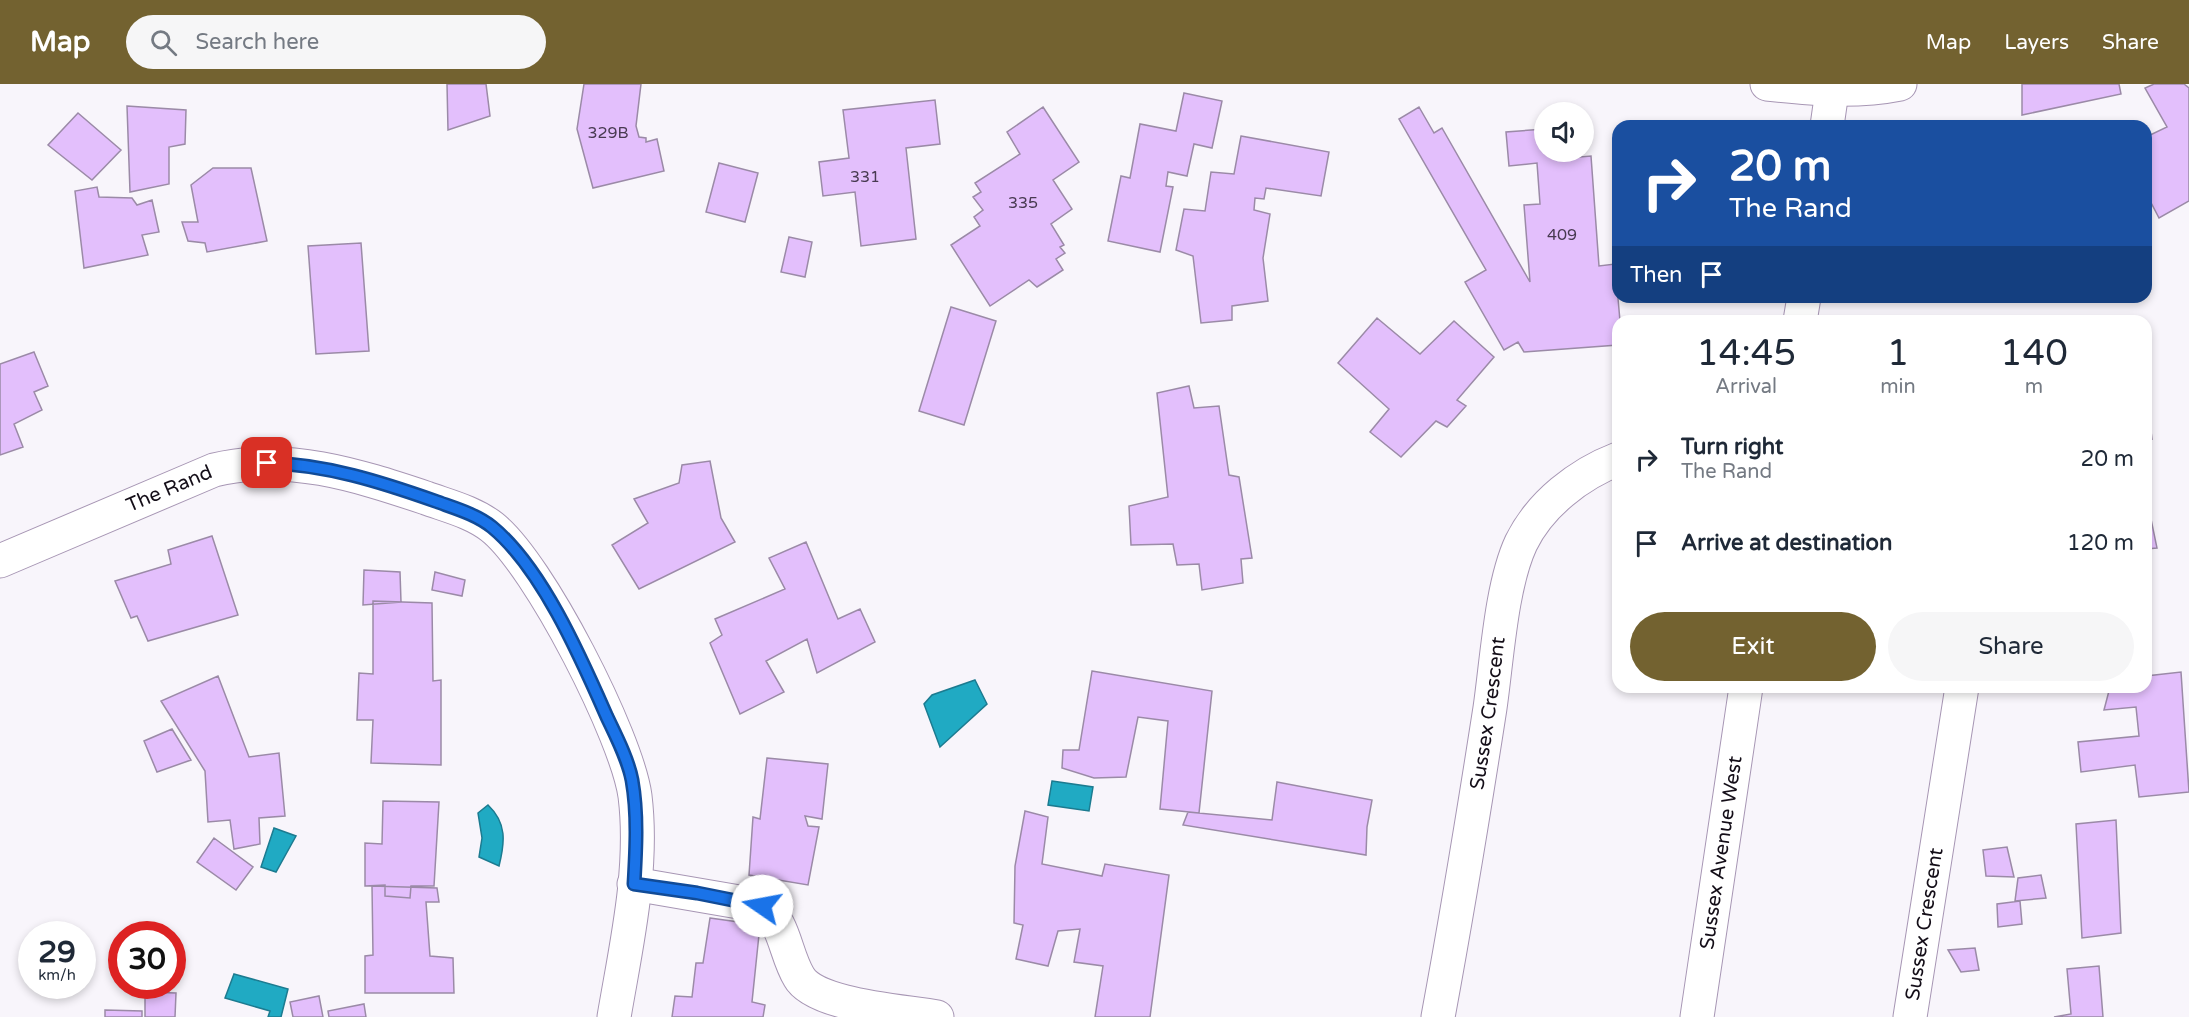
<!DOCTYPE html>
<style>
:root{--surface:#fff;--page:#f6f6f7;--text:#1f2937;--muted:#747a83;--accent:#736230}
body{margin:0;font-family:"Varela Round",sans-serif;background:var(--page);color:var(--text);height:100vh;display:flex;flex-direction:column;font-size:22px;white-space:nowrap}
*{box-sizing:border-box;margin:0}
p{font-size:20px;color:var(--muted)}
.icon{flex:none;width:33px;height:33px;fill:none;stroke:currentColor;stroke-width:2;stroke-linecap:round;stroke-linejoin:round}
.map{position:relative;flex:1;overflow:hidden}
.drawer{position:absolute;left:1612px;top:231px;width:540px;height:378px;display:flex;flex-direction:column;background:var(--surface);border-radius:18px;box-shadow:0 3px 9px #0003}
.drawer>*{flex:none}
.banner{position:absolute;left:1612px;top:36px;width:540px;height:183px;border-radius:18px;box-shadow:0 3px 9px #0003;background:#1a4fa0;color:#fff;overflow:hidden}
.controls{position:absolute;left:1534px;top:18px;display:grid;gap:12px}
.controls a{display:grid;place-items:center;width:60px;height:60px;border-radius:50%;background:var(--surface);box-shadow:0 3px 9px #0003;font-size:30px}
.speed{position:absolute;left:18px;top:837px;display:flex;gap:12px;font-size:30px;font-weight:700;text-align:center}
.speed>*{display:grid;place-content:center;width:78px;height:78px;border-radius:50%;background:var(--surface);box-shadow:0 3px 9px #0003;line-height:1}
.speed small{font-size:15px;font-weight:400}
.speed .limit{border:9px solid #d22;background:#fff;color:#111}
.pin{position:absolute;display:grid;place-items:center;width:51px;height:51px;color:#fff;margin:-26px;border-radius:12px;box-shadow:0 3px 9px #0006}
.me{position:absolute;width:66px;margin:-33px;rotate:282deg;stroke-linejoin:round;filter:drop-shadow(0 0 4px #0008)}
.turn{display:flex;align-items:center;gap:21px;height:126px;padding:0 18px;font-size:27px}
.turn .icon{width:78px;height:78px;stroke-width:2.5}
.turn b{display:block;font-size:42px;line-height:51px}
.then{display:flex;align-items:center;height:57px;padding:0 18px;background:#0003;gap:12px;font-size:22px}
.eta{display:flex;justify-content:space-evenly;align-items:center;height:102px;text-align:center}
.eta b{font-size:36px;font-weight:600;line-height:42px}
.button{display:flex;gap:12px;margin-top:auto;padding:12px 18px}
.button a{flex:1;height:69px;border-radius:36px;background:var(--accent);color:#fff;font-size:24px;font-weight:600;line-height:69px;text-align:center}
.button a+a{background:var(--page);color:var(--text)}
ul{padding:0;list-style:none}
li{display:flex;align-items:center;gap:18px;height:84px;padding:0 18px}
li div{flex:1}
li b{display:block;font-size:22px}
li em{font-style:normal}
header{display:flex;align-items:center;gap:36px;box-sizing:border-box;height:84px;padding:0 30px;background:var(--accent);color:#fff}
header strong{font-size:28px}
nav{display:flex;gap:33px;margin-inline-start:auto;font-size:21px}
.search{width:420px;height:54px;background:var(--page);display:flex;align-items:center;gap:15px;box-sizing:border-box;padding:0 21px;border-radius:33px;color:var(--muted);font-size:22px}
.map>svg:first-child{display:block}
.water{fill:#20aac3;stroke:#1c7b90;stroke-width:1.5}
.building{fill:#e3bffc;stroke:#9b8aa7;stroke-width:1.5}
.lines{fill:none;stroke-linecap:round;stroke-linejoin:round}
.minor-casing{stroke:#a796b4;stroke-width:35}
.minor{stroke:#fff;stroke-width:33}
.route-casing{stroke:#114b97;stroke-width:15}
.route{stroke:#1a73e8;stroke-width:10}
.labels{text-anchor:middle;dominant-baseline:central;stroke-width:6;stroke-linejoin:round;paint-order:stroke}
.number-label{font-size:16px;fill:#483a51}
.street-label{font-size:20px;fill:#140e18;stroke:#f8f5fb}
</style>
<header>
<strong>Map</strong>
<div class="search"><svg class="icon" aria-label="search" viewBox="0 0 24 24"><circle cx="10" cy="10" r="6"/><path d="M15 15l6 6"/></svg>Search here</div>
<nav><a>Map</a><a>Layers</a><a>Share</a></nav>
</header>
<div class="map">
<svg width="2189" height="933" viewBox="0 0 2189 933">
<rect width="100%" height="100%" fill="#f8f5fb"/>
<path class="water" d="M975,596l12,24 -47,43 -16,-43 8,-9z
M1052,697l41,6 -4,24 -41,-6z
M488,721c19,18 17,37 11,61l-20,-9 3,-19 -4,-25z
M274,744l22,8 -20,36 -15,-5z
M234,890l54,15 -7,28h-13l2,-6 -45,-13z"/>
<path class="building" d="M447,0h39l4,32 -42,14z
M584,0h57l-5,42 3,11 7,1v4l11,-3 7,32 -71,17 -16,-59z
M2022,0h97l2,10 -99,21z
M2154,0h30l5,4v113l-30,17 -13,-25v-56l21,-10 -22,-39z
M1184,9l38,8 -10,47 -18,-4 -7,32 -19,-4 -2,14 7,1 -13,65 -52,-11 13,-65 9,2 10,-54 36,7z
M935,16l5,44 -34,4 10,91 -55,7 -6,-54 -32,4 -4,-34 30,-4 -6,-48z
M127,22l59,4 -1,34 -16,3v37l-39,8z
M1043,23l36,55 -26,18 19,29 -21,15 13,21 -4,2 5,6 -9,6 7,11 -26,17 -8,-7 -39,26 -39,-61 29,-19 -6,-9 9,-7 -10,-13 8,-5 -6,-9 45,-29 -13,-22z
M1419,23l15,26 8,-5 88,154 -6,-77 16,-1 -3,-41 -28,3 -3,-34 39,-3v23h11l1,7 34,-3 8,110 16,-2 5,57 -2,24 -94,7 -6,-10 -14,8 -39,-68 21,-12 -87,-151z
M78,29l43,37 -29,30 -44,-35z
M1241,52l88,16 -8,44 -55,-8 -2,11 -9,-1 -1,12 16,4 -7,44 5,43 -36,5v14l-31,3 -8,-67 -17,-6 8,-41 21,2 6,-39 23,2z
M719,79l39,10 -13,49 -39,-10z
M213,84h38l16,73 -60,11 -2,-9 -17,-2 -6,-19h16l-7,-37z
M97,103l2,10 33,1 5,7 15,-5 7,32 -17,3 6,20 -64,13 -9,-77z
M789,153l23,5 -7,35 -24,-5z
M361,159l8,108 -53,3 -8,-108z
M951,223l45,14 -32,104 -45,-14z
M2028,232l1,5h-69v-4z
M1377,234l43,36 34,-33 40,36 -37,43 9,6 -19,21 -11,-6 -35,36 -31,-25 19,-23 -51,-46z
M34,268l14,34 -14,6 8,18 -28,14 9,23 -23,8v-91z
M1189,302l5,22 25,-2 10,69 10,2 13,81 -11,1 2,24 -41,7 -3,-26 -22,1 -4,-21 -42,1 -2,-39 39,-9 -11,-104z
M2146,323h2l4,32 -6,-1z
M710,377l11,57 14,24 -96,47 -27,-44 36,-22 -14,-24 45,-16 3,-18z
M2146,411l11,53 -11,1z
M212,452l26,79 -90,26 -11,-25 -6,2 -16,-37 56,-17 -3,-14z
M806,458l32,77 22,-10 15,33 -58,31 -10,-34 -41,22 18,31 -44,22 -30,-71 12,-8 -7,-16 70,-30 -16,-31z
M364,486l36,2 1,30 -38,3z
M435,488l30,8 -3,16 -30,-6z
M373,517l59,2 1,78 8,-1v85l-70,-2 2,-43h-16l2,-47 14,1z
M1092,587l120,20 -13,122 -39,-4 8,-88 -30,-4 -12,60 -32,1 -32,-10 1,-18h16z
M2181,588l8,120 -50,5 -4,-32 -54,7 -3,-30 61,-6 -3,-29 -32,3 6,-23h36v-11z
M218,592l31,81 30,-4 6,63 -26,2 1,26 -26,5 -4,-29 -22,2 -3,-51 -44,-70z
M172,645l19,31 -34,12 -13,-31z
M767,674l61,6 -6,55 -17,-3 3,10 11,1 -11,58 -59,-10 4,-58 7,2z
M1277,698l95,18 -5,27 -1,28 -183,-30 5,-13 84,8z
M383,717l56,1 -5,84h-23l-1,12 -25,-2v-11l-20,1v-43l17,1z
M1025,727l23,6 -6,47 60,12 3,-12 64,11 -19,142h-55l8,-51 -29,-4 6,-33 -22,2 -10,35 -32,-7 7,-34 -9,-2 1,-57z
M2116,736l5,113 -39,5 -6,-114z
M214,754l39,29 -17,23 -39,-28z
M2007,763l7,30 -28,-1 -3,-26z
M2041,791l5,23 -31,3 3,-23z
M372,802l65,2 2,14h-13l4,54 23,2 1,35h-89v-37l8,-1z
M2020,817l2,23 -24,3 -1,-23z
M710,834l50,7 -8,77 13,3 -2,12h-91l3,-21 17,1 4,-34h7z
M1975,864l4,22 -18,2 -13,-22z
M2099,882l4,51h-49l17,-3 -4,-45z
M145,908l31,1 -1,24h-30z
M319,912l4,21h-30l-3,-15z
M364,920l2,13h-37l-1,-6z
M105,926l37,1v6h-37z"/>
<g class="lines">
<defs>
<g id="minor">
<path d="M1767,0c46,5 88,9 133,0"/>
<path d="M1827,42l5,-35"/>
<path d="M1800,237l4,-24"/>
<path id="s1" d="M0,477l214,-91c72,-18 143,5 212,28 22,8 47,14 66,29 47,37 135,210 143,269 9,73 -9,150 -21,221"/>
<path d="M634,800l128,22c23,16 23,48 37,71 16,29 107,34 138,40"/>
<path id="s2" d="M1438,933c19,-103 36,-206 52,-309 7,-48 11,-122 31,-165 19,-39 58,-69 97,-84"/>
<path id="s3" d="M1697,933l49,-330"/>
<path id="s4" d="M1910,933l52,-330"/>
</g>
</defs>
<use href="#minor" class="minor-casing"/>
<use href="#minor" class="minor"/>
</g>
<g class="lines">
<defs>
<path id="route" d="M267,379c58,1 114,19 168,38 19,7 41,13 57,26 50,41 89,131 115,190 9,19 21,42 25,63 6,34 4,69 2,104l63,9 65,13"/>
</defs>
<use href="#route" class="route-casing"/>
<use href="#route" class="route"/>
</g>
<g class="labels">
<g class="number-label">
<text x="608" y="49">329B</text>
<text x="865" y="93">331</text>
<text x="1023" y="119">335</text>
<text x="1562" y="151">409</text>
</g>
<g class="street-label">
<text stroke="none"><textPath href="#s1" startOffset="184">The Rand</textPath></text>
<text stroke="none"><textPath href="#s2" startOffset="308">Sussex Crescent</textPath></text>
<text stroke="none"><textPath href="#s3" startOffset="166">Sussex Avenue West</textPath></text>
<text stroke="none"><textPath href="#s4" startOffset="94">Sussex Crescent</textPath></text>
</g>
</g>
</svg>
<div class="controls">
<a><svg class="icon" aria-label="sound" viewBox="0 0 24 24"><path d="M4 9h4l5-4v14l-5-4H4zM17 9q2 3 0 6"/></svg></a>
</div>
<div class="speed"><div>29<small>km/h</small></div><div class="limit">30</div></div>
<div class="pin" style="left:267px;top:379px;background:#d93025"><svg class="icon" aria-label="arrive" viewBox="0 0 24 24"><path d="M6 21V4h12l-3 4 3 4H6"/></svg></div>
<svg class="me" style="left:762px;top:822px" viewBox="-20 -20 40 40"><circle r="19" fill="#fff"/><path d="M0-13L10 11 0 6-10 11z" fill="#1a73e8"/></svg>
<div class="banner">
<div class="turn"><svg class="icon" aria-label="right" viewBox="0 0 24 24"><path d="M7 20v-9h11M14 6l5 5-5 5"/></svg><div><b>20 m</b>The Rand</div></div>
<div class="then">Then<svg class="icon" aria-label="arrive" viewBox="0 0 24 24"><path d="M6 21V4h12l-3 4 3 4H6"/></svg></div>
</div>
<section class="drawer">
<div class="eta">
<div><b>14:45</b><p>Arrival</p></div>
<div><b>1</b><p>min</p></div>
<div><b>140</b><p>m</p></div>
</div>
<ul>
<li><svg class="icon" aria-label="right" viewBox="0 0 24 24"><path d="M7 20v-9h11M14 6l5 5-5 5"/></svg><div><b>Turn right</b><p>The Rand</p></div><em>20 m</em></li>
<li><svg class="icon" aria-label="arrive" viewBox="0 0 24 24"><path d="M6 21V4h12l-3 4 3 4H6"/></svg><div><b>Arrive at destination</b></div><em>120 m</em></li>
</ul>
<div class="button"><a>Exit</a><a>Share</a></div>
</section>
</div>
